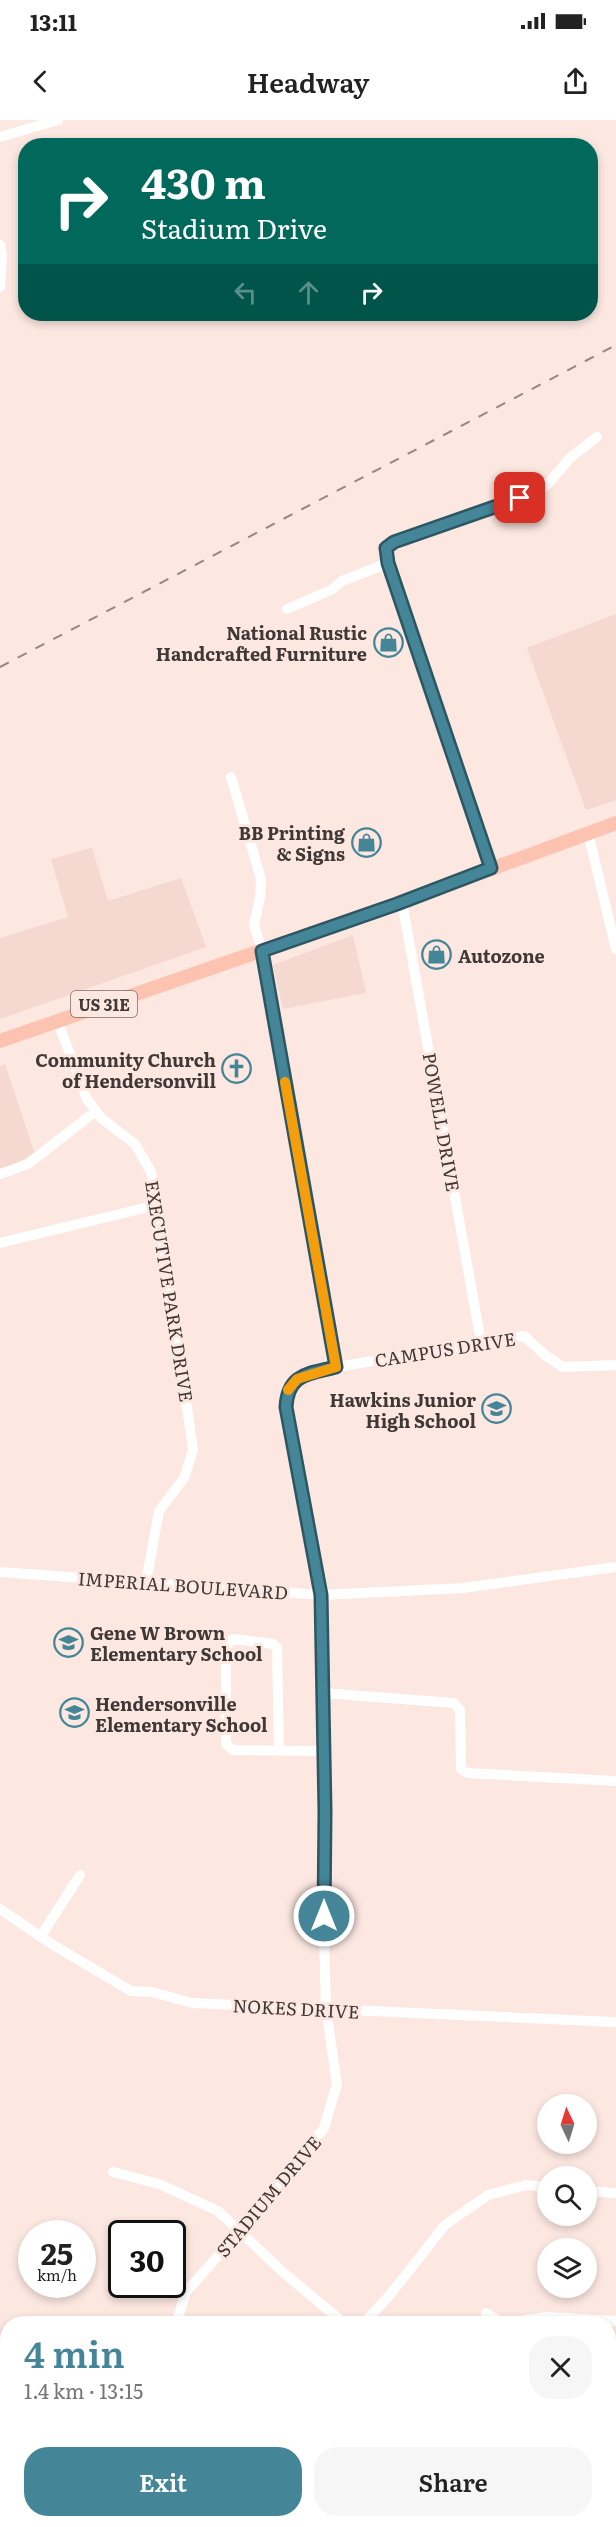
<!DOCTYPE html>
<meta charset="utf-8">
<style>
:root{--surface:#fff;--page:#f6f6f6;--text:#222;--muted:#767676;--accent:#448597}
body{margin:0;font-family:Literata,serif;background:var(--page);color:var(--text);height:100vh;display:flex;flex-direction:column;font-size:22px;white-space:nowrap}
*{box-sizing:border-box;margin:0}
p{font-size:20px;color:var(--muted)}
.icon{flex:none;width:33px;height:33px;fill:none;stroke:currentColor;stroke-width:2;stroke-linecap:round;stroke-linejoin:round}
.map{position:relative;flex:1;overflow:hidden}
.panel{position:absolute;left:0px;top:2196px;width:616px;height:212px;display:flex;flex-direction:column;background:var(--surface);border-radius:24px 24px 0 0;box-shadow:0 3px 9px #0003}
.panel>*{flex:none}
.hud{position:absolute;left:18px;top:18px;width:580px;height:183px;border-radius:24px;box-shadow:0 3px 9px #0003;background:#00695c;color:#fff;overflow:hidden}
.needle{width:39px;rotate:356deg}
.tools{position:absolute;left:537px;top:1974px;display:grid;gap:12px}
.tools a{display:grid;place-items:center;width:60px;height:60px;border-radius:50%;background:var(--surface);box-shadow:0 3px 9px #0003;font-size:30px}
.speed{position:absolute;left:18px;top:2100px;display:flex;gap:12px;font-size:30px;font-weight:700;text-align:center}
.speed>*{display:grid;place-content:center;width:78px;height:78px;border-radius:50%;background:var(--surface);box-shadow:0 3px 9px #0003;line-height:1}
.speed small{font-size:15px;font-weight:400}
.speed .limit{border:3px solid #111;border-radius:9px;background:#fff;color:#111}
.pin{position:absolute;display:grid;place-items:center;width:51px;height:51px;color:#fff;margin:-26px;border-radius:12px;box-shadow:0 3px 9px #0006}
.me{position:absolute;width:66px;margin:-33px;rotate:0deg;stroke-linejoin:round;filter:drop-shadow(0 0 4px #0008)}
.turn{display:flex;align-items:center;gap:21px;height:126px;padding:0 24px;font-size:27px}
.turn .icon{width:78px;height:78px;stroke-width:2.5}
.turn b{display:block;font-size:42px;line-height:51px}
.lanes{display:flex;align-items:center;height:57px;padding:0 24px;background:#0003;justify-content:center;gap:30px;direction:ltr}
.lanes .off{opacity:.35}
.round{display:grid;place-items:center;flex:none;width:63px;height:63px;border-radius:24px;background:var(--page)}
.overview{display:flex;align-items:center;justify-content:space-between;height:102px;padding:0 24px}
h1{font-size:36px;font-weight:600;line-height:45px;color:var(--accent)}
.button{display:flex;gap:12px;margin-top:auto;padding:12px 24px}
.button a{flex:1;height:69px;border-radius:24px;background:var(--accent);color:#fff;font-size:24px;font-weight:600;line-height:69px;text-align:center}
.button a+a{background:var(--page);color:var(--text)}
.status{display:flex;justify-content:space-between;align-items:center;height:42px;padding:0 30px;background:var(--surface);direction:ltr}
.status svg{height:16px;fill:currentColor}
header{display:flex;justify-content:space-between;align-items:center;height:78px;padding:0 24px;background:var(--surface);font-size:27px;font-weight:600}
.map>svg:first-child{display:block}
.built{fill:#f5d8cf}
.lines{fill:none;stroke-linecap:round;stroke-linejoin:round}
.minor{stroke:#fff;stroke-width:10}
.major{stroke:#fdc3b1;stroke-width:14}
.rail{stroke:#958783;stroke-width:2;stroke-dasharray:10 10;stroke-linecap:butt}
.route-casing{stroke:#2c5662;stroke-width:15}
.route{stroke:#448597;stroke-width:10}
.slow{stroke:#f59e0b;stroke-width:10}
.labels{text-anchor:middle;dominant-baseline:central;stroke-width:6;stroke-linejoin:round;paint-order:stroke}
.shield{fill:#fce7e1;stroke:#786c69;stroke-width:1.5}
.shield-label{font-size:16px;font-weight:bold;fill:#403836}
.poi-label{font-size:18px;font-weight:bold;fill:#403836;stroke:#fce7e1;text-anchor:end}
.street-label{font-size:18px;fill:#403836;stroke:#fce7e1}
</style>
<div class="status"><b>13:11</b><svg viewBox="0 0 49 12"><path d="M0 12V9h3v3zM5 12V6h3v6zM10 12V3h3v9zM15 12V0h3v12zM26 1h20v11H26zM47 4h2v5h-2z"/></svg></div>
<header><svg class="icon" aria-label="back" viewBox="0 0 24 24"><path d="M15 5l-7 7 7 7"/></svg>Headway<svg class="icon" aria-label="share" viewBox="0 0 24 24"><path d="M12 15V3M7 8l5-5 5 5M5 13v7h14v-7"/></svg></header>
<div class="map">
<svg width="616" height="2407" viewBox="0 0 616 2407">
<rect width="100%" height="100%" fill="#fce7e1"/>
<path class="built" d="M616,494v186l-30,10 -59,-162z
M92,728l16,53 73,-23 25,69 -206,72v-81l68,-21 -17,-58z
M353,815l13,58 -83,16 -10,-44z
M5,944l29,88 -16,11 -18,6v-103z"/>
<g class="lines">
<path class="minor" d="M0,17l58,-17
M0,125l2,10 -2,32
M287,489l44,-19 11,-9 46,-18
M231,657l30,102 -1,19 -6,27 8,26 74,416
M588,713l28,116
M491,748l-103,-305 -2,-15 9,-6 145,-51 8,-7 22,-26 27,-21
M402,782l79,440
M57,900l30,79 14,19 34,26 16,28 18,109 24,169 -9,28 -25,33 -13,71
M0,1054l28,-10 68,-53
M0,1123l157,-38
M0,1452l321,23 142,-7 153,-21
M323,1573l131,10 6,7 1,59 7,4 148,8
M279,1630l-2,-102 -4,-4 -40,-5 -7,7v98l7,6 89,1
M0,1789l53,36 78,46 21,1 40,11 424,19
M41,1816l39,-61
M113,2052l46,12 59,27 66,62 61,51
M586,2071l30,2
M486,2193l18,11
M176,2204l10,-32 55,-62 83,-102 13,-44 -11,-75 -2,-73 1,-125 -4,-216 -35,-188 4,-22 17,-11 29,-7 188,-31 21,19 18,12 53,-2
M363,2204l26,-28 56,-71 43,-30 38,-10 22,2
M523,2204l2,-4 22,-3 69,4
M609,2328l7,12
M91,2400l6,7
M437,2400l1,7
M61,2407l19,-7
M311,2407l1,-7
M516,2407v-7"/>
<path class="major" d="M0,921l402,-139 214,-79"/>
<path class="rail" d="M0,547l616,-322"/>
</g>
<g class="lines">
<defs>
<path id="route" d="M324,1796l1,-105 -4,-216 -35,-188c2,-34 23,-33 50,-40l-74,-416 135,-47 94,-36 -103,-305 -2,-15 8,-6 126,-44"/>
</defs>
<use href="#route" class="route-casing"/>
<use href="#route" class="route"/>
<path class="slow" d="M285,962l51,285 -39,12 -9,11"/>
</g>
<defs>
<symbol id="shop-ring" viewBox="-11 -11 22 22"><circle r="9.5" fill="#fce7e1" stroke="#448597" stroke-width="1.5"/><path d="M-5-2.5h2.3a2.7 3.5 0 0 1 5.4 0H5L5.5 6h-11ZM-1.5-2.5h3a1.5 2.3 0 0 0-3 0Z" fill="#448597"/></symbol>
<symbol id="church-ring" viewBox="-11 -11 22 22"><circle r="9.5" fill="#fce7e1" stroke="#448597" stroke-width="1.5"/><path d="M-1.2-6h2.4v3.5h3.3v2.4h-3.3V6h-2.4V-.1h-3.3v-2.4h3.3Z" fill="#448597"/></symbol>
<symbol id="school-ring" viewBox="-11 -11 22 22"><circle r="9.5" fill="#fce7e1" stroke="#448597" stroke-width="1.5"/><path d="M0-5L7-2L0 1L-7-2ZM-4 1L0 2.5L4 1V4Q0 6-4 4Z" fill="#448597"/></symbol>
</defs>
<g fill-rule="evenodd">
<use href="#shop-ring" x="372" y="506" width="33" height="33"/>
<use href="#shop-ring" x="350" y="706" width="33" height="33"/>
<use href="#shop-ring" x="420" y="818" width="33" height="33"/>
<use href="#church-ring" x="220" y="932" width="33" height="33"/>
<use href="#school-ring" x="480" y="1272" width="33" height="33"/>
<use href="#school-ring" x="52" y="1506" width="33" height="33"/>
<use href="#school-ring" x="58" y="1576" width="33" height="33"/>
</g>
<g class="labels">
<rect class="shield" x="71" y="871" width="66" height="26" rx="4.5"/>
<g class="shield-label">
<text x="104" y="884">US 31E</text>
</g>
<g class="poi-label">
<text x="367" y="512">National Rustic<tspan x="367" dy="21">Handcrafted Furniture</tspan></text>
<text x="345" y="712">BB Printing<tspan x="345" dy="21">&amp; Signs</tspan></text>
<text x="458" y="835" text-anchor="start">Autozone</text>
<text x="216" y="939">Community Church<tspan x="216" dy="21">of Hendersonvill</tspan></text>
<text x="476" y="1279">Hawkins Junior<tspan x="476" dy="21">High School</tspan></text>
<text x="90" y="1512" text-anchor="start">Gene W Brown<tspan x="90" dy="21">Elementary School</tspan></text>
<text x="95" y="1583" text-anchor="start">Hendersonville<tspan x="95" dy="21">Elementary School</tspan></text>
</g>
<g class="street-label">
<text transform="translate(442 1002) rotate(80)">POWELL DRIVE</text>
<text transform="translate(170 1171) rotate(81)">EXECUTIVE PARK DRIVE</text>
<text transform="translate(445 1229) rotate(-9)">CAMPUS DRIVE</text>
<text transform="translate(183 1465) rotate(4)">IMPERIAL BOULEVARD</text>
<text transform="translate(296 1888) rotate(3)">NOKES DRIVE</text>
<text transform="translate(268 2076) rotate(-50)">STADIUM DRIVE</text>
</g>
</g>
</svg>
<div class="tools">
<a><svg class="needle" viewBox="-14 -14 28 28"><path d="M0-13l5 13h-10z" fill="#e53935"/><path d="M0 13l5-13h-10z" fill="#767676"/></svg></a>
<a><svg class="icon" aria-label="search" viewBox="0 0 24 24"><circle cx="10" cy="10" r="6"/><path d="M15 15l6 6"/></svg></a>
<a><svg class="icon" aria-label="layers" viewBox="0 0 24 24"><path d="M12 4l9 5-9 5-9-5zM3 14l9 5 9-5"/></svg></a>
</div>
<div class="speed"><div>25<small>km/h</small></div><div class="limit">30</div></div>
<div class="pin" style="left:520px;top:378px;background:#d93025"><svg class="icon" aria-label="arrive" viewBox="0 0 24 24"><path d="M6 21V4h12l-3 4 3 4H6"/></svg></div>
<svg class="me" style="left:324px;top:1796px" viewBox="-20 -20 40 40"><circle r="17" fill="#448597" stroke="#fff" stroke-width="3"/><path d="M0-11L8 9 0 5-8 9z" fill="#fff"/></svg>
<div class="hud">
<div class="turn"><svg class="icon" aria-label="right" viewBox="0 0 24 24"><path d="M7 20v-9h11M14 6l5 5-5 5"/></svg><div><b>430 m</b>Stadium Drive</div></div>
<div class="lanes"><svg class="icon off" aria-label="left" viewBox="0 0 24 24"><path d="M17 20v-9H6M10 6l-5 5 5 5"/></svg><svg class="icon off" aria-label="ahead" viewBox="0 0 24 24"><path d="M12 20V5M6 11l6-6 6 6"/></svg><svg class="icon" aria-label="right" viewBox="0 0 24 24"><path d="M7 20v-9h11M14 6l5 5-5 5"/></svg></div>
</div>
<section class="panel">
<div class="overview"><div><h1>4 min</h1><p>1.4 km · 13:15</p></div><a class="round"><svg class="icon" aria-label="close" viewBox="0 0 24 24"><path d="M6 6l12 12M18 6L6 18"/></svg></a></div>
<div class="button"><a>Exit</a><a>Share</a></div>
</section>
</div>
